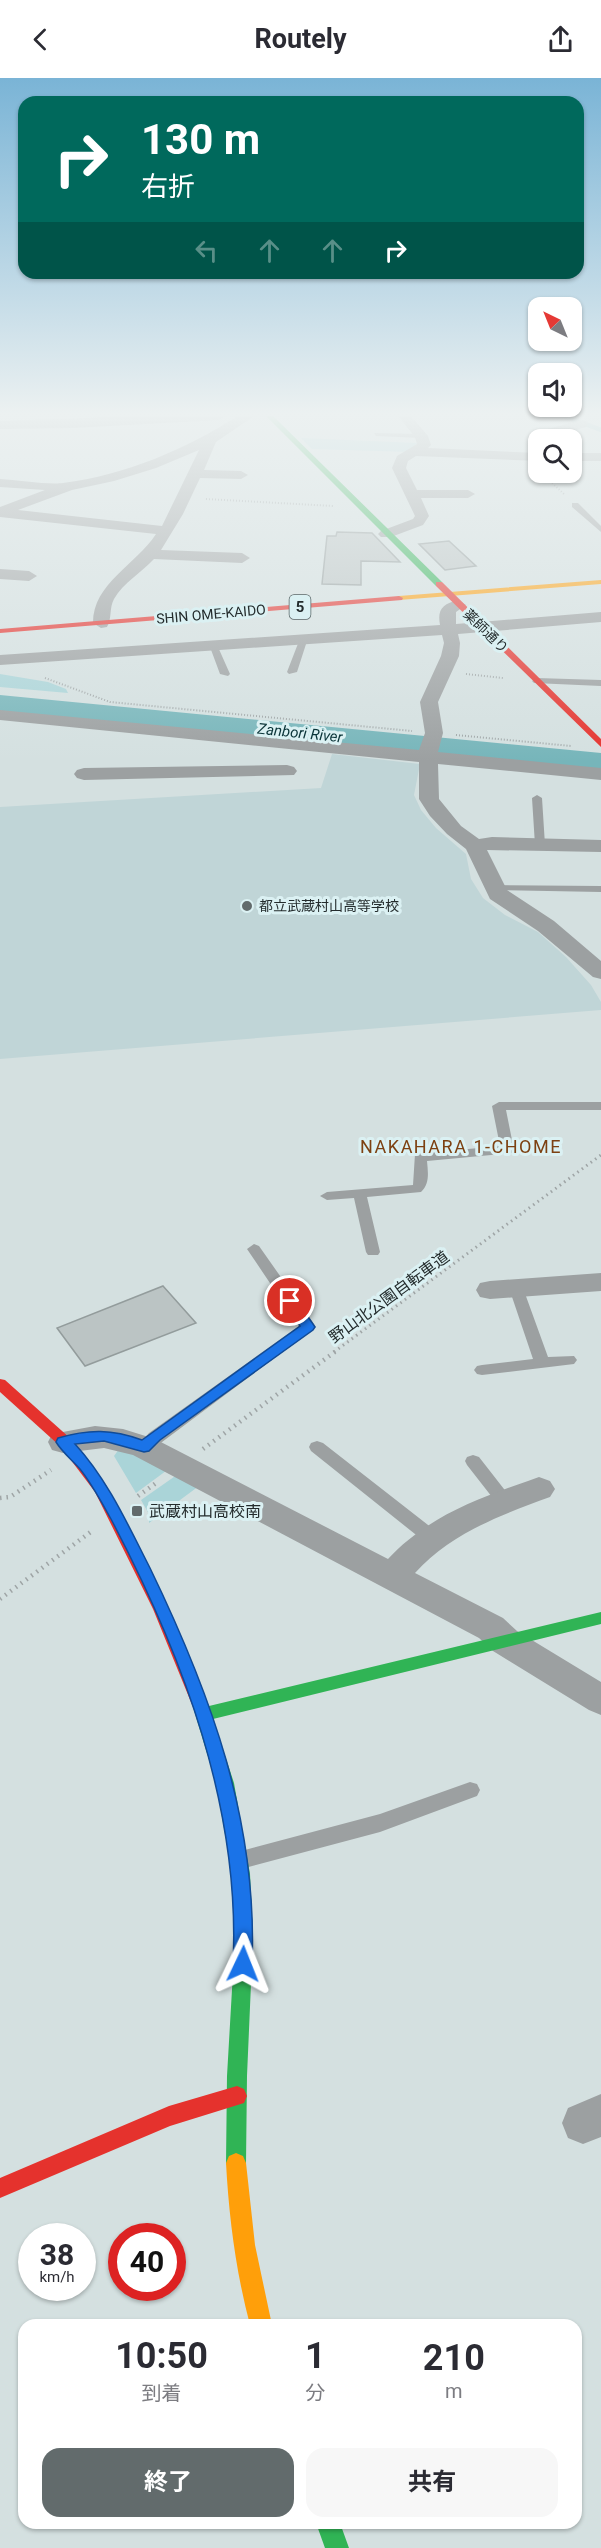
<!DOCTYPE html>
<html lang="ja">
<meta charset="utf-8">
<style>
:root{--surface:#fff;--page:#f7f7f7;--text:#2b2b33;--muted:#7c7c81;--accent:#626b6c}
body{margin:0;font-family:Roboto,"Noto Sans JP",sans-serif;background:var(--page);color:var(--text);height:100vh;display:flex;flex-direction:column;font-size:22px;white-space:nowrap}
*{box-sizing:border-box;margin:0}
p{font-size:20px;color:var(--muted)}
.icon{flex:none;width:33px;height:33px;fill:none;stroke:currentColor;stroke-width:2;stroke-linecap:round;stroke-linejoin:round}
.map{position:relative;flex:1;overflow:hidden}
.side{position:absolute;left:18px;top:2241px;width:564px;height:210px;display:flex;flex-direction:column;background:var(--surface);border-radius:18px;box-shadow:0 2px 4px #0004}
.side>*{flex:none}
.hud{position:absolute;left:18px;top:18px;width:566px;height:183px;border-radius:18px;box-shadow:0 2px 4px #0004;background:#00695c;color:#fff;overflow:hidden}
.needle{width:39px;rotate:317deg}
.controls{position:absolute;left:528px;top:219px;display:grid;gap:12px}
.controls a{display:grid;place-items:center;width:54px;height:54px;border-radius:12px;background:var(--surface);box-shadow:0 2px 4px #0004;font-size:30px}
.speed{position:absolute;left:18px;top:2145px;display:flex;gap:12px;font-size:30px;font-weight:700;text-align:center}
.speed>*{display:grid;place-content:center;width:78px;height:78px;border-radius:50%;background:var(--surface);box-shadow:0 2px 4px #0004;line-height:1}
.speed small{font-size:15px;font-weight:400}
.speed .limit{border:9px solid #d22;background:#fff;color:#111}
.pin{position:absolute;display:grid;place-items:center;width:51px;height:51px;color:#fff;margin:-26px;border:3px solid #fff;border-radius:50%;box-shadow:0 2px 6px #0007}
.me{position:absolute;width:66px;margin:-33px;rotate:2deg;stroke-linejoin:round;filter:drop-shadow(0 0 4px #0008)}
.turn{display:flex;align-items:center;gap:21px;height:126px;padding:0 24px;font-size:27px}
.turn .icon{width:78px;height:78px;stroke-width:2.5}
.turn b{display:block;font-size:42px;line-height:51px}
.lanes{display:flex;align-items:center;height:57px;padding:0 24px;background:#0003;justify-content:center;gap:30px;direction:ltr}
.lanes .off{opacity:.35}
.eta{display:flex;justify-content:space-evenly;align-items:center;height:102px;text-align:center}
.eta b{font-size:36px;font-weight:700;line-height:42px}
.button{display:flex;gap:12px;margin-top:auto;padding:12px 24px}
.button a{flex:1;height:69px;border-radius:18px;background:var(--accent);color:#fff;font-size:24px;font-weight:700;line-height:69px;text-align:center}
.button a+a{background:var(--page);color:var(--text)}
header{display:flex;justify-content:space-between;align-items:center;height:78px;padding:0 24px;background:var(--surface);font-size:27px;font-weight:700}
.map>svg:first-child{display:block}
.built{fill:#c0d5d7}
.green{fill:#aad4d8}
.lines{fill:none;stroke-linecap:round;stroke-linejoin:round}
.stream{stroke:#76b5ba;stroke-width:4.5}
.river{fill:#76b5ba;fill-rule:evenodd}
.building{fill:#bbc4c4;stroke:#939c9c;stroke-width:1.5}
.path-far2{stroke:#9fa5a6;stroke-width:2;stroke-dasharray:1 2;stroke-linecap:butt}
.path-far1{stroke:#9fa5a6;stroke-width:3;stroke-dasharray:1.5 4;stroke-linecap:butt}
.path{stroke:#9fa5a6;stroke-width:4.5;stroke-dasharray:1.5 5;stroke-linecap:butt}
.lane{fill:#9ca0a1;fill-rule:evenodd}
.street{fill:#9ca0a1;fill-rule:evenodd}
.fast{fill:#30b455;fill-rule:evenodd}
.slow{fill:#ff9f0a;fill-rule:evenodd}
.jam{fill:#e5322d;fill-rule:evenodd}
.route{fill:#1a73e8;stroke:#114b97;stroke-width:1.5}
.poi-dot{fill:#626b6c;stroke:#dbf1f3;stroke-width:2}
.labels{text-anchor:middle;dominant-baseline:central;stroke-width:6;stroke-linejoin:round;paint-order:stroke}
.far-street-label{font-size:14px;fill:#242c2d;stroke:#dbf1f3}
.far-poi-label{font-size:14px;fill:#242c2d;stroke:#dbf1f3;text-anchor:start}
.shield{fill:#dbf1f3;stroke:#5b6768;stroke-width:1.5}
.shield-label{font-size:15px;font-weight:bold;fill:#242c2d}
.far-water-label{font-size:15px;font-style:italic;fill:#0b3539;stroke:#dbf1f3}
.street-label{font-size:16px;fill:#242c2d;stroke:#dbf1f3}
.poi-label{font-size:16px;fill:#242c2d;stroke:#dbf1f3;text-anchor:start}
.neighbourhood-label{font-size:18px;letter-spacing:1.5px;fill:#7d4112;stroke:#dbf1f3}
</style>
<header><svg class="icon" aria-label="back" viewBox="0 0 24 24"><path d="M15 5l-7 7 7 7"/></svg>Routely<svg class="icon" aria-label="share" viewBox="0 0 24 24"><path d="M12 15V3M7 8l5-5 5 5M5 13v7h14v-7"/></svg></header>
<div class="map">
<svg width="601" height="2470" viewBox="0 0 601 2470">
<rect width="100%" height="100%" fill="#d4e0e0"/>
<path class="built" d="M332,676l88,10 -6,31 7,15 15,18 30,26 5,25 12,19 22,17 33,17 28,25 25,28 10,17v8l-601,49v-252l321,-19z"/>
<path class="green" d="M301,360l116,5 -7,9 -98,-3z
M0,596l48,8 18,7 2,4 -68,-6z
M122,1367l48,23 -34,25 -22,-37z
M181,1394l22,11 -54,40v-9l-8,-14z"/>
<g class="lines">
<path class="stream" d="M564,338l37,14"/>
<path class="river" d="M0,617l601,58v20l-601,-60z"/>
</g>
<path class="building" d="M337,454l35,1 28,29 -39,-1v24l-39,-1 5,-48h9z
M449,463l27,25 -31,4 -26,-26z
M163,1208l33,37 -111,43 -28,-38z"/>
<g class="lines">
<path class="path-far2" d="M541,395l23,21
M206,421l127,7
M466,596l37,4
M45,600l65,24 302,29
M456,657l115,11"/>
<path class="path-far1" d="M334,1274l267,-197"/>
<path class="path" d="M203,1371l133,-98
M138,1418l18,-13
M0,1420l10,-1 41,-27
M0,1521l92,-68"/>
<path class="lane" d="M374,355l47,1 4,2 -4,2 -45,-2z
M572,425h6l23,23v6l-29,-25z
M303,560l4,3 -10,31 -8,2 -2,-2 12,-31z
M214,566l4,3 12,27 -2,2 -8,-2 -10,-27z
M537,600l64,2v6l-67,-3 -2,-2z
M537,717l5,3 3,47 -5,3 -5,-3 -3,-47z
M494,807l107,1v6l-111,-2 -2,-2z
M499,1024h102v8h-95l8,40 -2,3 -85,8c1,11 3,23 -6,31l-54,5 13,55 -2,3h-10l-2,-3 -12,-54 -27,2 -7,-4 7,-4 86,-7 2,-31 85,-8 -8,-40z
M254,1166l5,2 57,81 -166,124h-12l-2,-4 13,-14 150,-107 -52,-77z
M516,1205l7,5 25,69 26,-1 3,4 -3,4 -92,11 -5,-1 -3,-4 3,-4 5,-1 51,-6 -24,-71z
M317,1363l6,2 114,89 3,5 -3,5 -6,2 -6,-2 -114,-91 -2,-4 2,-4z
M473,1377l6,2 32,41 2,4 -2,4 -6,2 -6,-2 -32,-41 -2,-4 2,-4z
M470,1704l7,2 3,6 -3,6 -97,36 -139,37 -7,-3 -3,-6 3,-6 7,-3 139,-37z"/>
<path class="street" d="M140,338h85l-6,4 -146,8 -73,1v-8z
M238,338h16l-38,26 -12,28 37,1 7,4 -7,4 -41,-1 -17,36 -22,36 81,3 8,5 -8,5 -88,-4c-12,13 -31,24 -40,40 -5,9 -2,20 -7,28l-6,1 -8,-5c0,-40 43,-58 63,-89l-156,-17v-10l45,-17 -45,-3v-8c17,1 49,6 63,4 63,-8 123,-34 175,-67zM199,372l-37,76 -144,-16 54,-20 42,-9 42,-13z
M398,338h13l17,20 3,9 -3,3 110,5v8l-122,-5 -8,5 -2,7 11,22h51l7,4 -7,4h-47l8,18 -6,9 -32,12h-10l-3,-3 3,-3 32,-12 2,-3 -23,-48 5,-12 20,-12 -2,-7z
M581,342l5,1 2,3 -2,3 -48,13 -7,-4 2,-3z
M572,375h29v8h-29z
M0,491l29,2 8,5 -8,5 -29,-2z
M458,522l8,5 -10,7v12l145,-12v10l-143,12 2,9 -1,13 -21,46 5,31 -5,19 163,16v12l-163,-16 1,35 22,27 18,13 13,-2 109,3v12l-114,-2 20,40 47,31 47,40v18l-8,-2 -55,-46 -48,-32 -24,-50 -19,-15 -17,-18 -11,-17v-37l-419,-42v-10l419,40 6,-17 -5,-31 21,-46 3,-13 -2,-8 -442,30v-10l440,-30c-3,-16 3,-21 18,-25z
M287,687l7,2 3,4 -3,4 -210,5 -7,-2 -3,-4 3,-4 7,-2z
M601,1195v18l-111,8 -10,-2 -4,-7 4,-7 10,-2z
M95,1348l28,3 32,10 233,120c38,-41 88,-60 140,-78l11,-4 11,4 5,8 -5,8c-49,18 -99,36 -135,76l88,45 14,13 84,51v33l-12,-5 -96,-59 -14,-13 -346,-183 -29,-7 -41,5 -11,-3 -4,-8 4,-8z
M601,2016v43l-18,7 -15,-6 -6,-15 6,-15z"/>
<path class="fast" d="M266,338h7l169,166v4h-6z
M601,1534v12l-388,95 21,64 16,91 3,64 -6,138 -1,87 -3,7 -7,3 -7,-3 -3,-7 1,-87 8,-138 -3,-64 -16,-91 -23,-76 2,-5 6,-2 6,2 2,4z
M316,2445h24l9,25h-24z"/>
<path class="slow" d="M601,502v4l-202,16 -4,-2 4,-2z
M236,2075l7,3 3,7 9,82 17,80h-22c-14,-53 -21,-107 -24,-162l3,-7z"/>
<path class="jam" d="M436,504h6l159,157v8l-165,-161z
M399,518l4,2 -1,2 -402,33v-4z
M0,1301l5,1 66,59 35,46 63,124 40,98 -2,5 -6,2 -6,-2 -42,-103 -58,-117 -34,-45 -61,-55z
M237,2008l7,3 3,7 -3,7 -74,23 -170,72v-20l169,-72z"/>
</g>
<linearGradient id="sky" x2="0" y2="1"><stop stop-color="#7ab4d6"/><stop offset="0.49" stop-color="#ecf1f1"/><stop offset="1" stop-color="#ecf1f1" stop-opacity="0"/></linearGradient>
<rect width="601" height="684" fill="url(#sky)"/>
<path class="route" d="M290,1218l5,2 18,26 2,3 -2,3 -153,110 -11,11 -5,1 -40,-11 -29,3c33,36 53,81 75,124 61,126 108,254 102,396l-3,7 -6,2 -7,-2 -3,-7c8,-156 -50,-308 -122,-445 -9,-16 -19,-35 -31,-50 -8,-9 -18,-17 -24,-27l2,-4c31,-9 54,-9 84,2l158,-114 -17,-25z"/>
<g class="poi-dot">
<circle cx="247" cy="828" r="6"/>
<rect x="131" y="1427" width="12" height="12" rx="3"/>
</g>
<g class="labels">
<g class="far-street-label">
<text transform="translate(211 536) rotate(-5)">SHIN OME-KAIDO</text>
<text transform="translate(486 553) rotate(44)">薬師通り</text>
</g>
<g class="far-poi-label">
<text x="259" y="828">都立武蔵村山高等学校</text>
</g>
<rect class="shield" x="289.5" y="517" width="21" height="24" rx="4.5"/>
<g class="shield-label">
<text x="300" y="529">5</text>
</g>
<g class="far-water-label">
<text transform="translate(300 655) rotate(6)">Zanbori River</text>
</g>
<g class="street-label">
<text transform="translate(389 1219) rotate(-36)">野山北公園自転車道</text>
</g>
<g class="poi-label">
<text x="149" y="1433">武蔵村山高校南</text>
</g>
<g class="neighbourhood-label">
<text x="461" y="1068">NAKAHARA 1-CHOME</text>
</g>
</g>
</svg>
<div class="controls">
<a><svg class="needle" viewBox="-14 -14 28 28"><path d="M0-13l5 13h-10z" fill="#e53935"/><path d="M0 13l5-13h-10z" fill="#7c7c81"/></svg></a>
<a><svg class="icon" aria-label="sound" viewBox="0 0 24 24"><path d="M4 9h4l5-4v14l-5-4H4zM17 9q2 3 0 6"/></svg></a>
<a><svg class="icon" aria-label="search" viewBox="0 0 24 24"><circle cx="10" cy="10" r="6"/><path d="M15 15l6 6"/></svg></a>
</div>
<div class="speed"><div>38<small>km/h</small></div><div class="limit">40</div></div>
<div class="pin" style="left:290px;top:1223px;background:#d93025"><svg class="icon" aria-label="arrive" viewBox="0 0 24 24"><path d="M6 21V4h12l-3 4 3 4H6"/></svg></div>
<svg class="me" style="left:243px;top:1886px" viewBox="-20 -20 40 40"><path d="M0-17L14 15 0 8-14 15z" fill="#1a73e8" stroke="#fff" stroke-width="4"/></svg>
<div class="hud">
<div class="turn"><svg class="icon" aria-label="right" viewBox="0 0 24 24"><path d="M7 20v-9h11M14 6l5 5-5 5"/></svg><div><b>130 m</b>右折</div></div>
<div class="lanes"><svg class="icon off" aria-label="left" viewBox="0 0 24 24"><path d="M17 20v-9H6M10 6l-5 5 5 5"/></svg><svg class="icon off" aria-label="ahead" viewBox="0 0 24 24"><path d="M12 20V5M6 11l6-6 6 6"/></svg><svg class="icon off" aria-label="ahead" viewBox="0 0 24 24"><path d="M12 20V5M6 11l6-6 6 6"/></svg><svg class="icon" aria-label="right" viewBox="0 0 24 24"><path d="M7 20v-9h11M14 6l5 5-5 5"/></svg></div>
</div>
<section class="side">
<div class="eta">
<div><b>10:50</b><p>到着</p></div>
<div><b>1</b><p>分</p></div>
<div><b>210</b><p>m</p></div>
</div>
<div class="button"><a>終了</a><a>共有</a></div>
</section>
</div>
